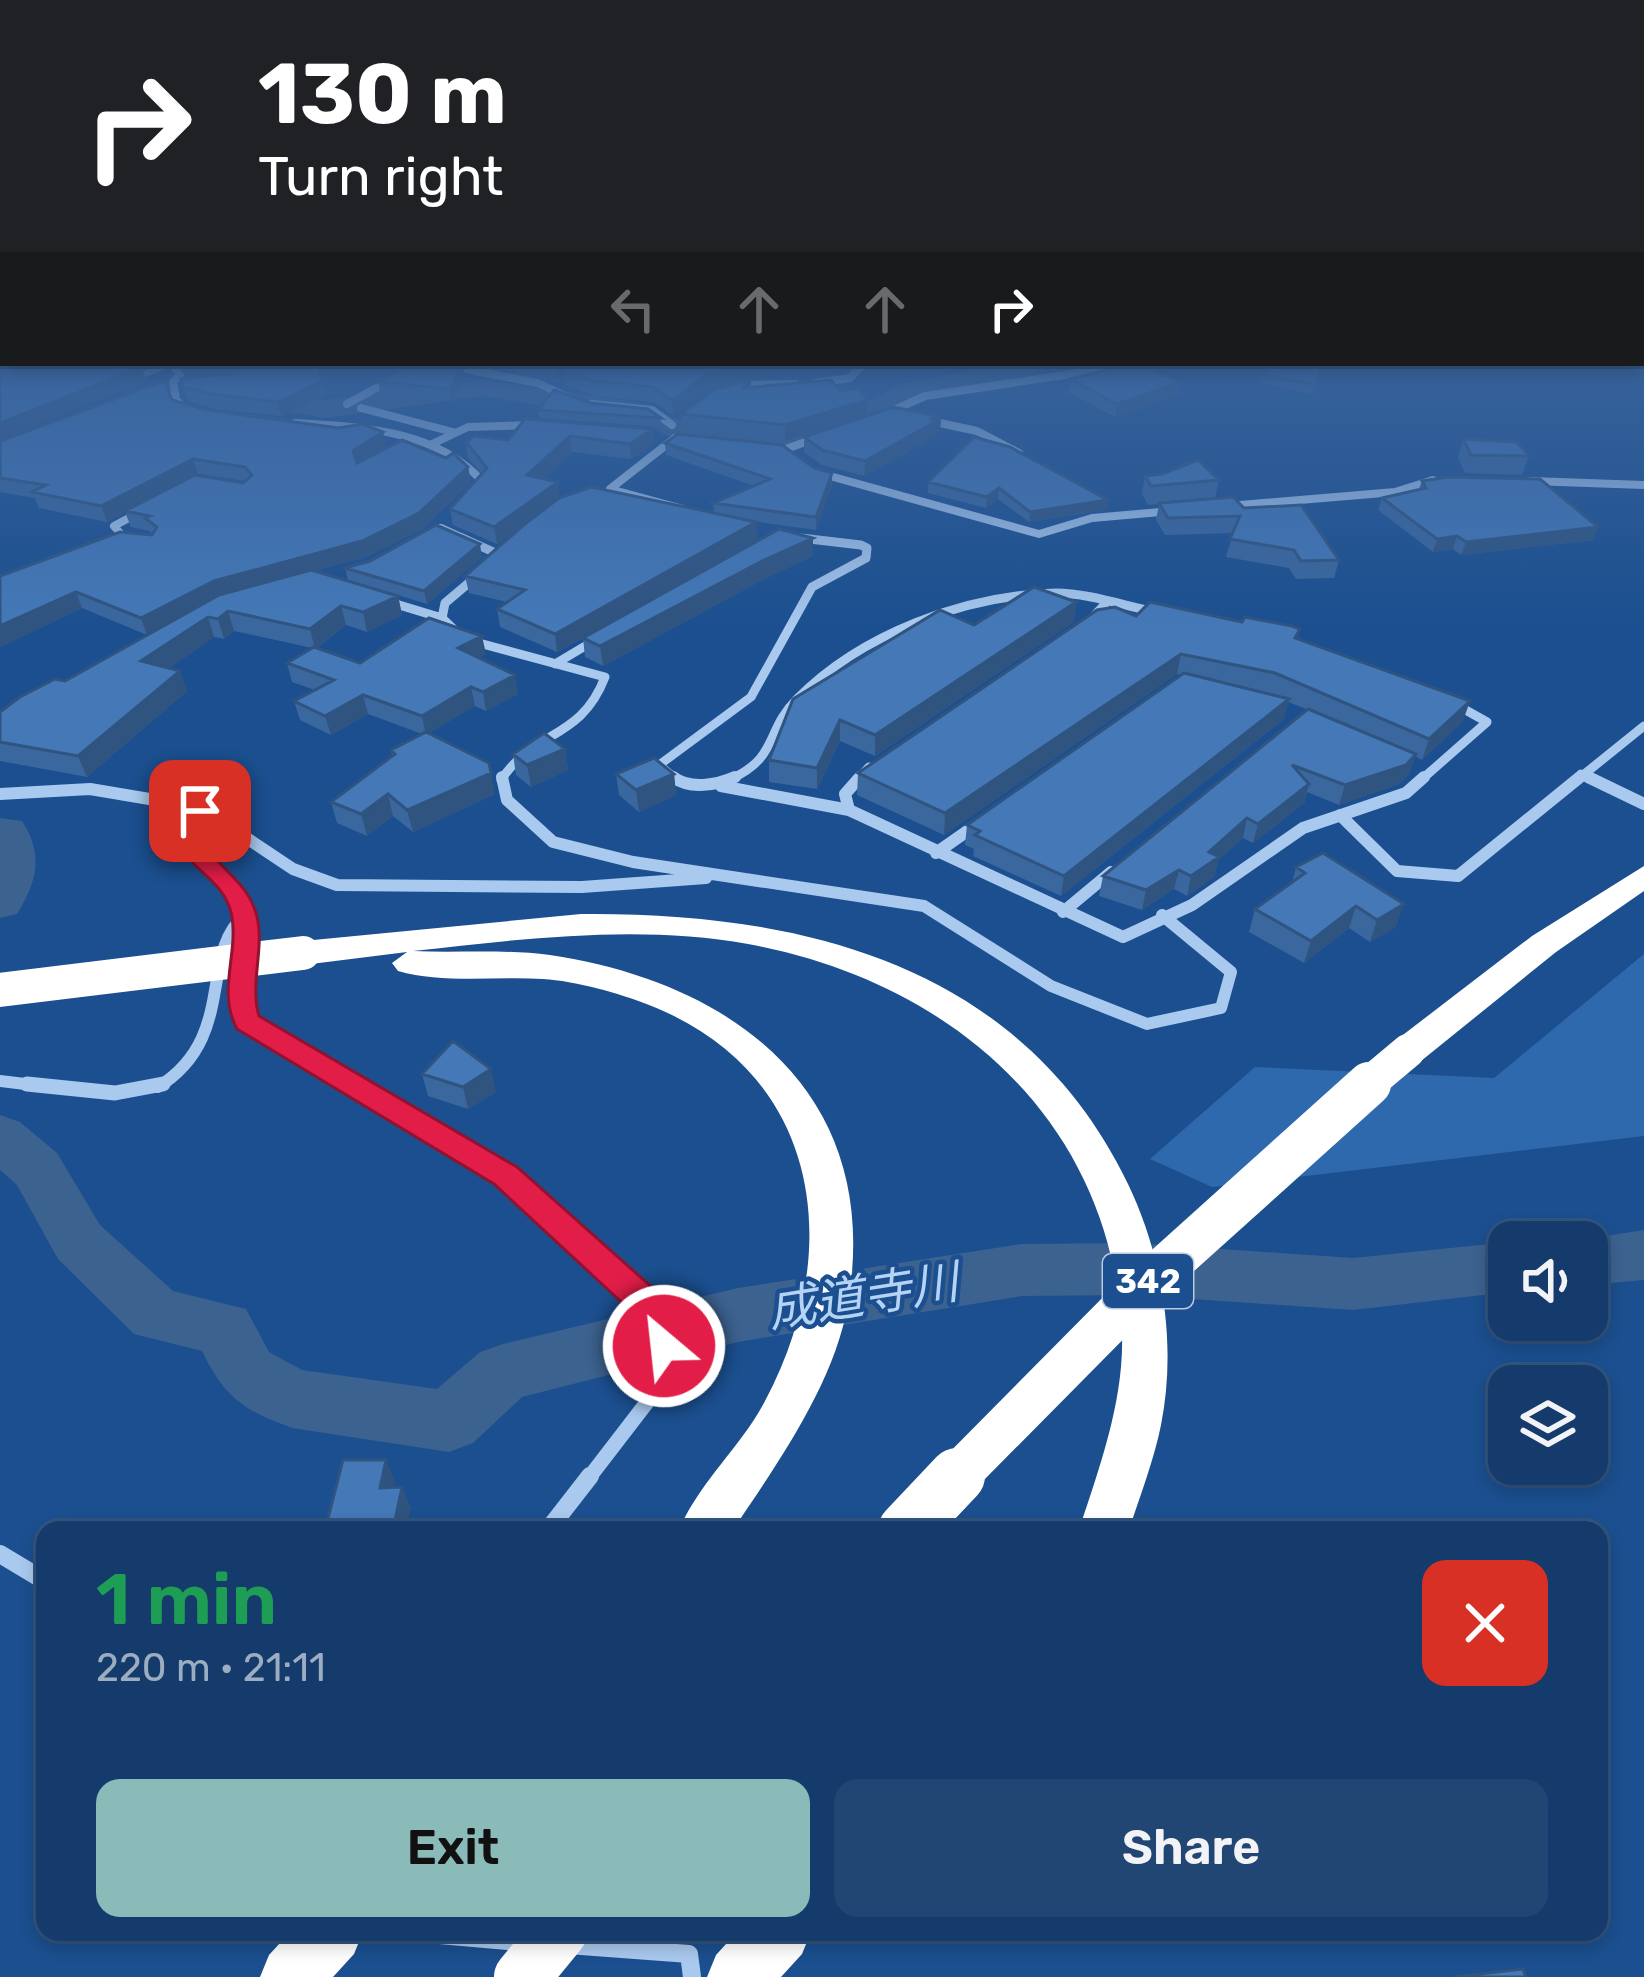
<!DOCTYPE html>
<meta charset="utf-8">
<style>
:root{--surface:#143b6b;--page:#214673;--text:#f1f3f6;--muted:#9dadc1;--line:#33557e;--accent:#8bbbb9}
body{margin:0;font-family:Rubik,"Noto Sans JP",sans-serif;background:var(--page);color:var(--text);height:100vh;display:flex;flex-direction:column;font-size:45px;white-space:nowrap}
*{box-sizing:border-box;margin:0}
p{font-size:39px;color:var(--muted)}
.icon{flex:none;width:66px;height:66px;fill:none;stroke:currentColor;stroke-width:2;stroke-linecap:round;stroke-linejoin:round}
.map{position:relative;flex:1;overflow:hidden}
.sheet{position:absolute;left:36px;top:1521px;width:1572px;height:420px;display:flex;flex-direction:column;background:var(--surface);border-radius:24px;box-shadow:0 6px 18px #0003,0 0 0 3px var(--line)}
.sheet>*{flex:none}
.banner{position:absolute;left:0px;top:0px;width:1644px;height:366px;box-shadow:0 6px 18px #0003,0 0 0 3px var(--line);background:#202124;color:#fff;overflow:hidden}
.buttons{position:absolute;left:1488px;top:1221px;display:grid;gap:24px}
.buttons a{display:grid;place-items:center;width:120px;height:120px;border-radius:24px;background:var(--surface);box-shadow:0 6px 18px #0003,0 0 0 3px var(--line);font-size:60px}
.pin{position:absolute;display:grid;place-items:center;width:102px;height:102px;color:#fff;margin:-51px;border-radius:24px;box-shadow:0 6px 18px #0006}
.me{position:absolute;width:132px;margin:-66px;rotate:332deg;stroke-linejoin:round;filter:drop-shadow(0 0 9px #0008)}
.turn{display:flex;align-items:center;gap:42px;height:252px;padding:0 60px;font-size:54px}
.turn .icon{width:156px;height:156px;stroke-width:2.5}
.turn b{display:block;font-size:84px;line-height:102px}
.lanes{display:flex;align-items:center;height:114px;padding:0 60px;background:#0003;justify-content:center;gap:60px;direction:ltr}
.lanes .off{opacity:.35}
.round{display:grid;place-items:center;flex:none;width:126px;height:126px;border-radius:24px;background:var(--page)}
.summary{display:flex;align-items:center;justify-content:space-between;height:204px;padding:0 60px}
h1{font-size:72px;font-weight:600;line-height:90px;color:#1e9e55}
.action{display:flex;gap:24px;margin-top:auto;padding:24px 60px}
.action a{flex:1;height:138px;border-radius:24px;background:var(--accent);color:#111;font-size:48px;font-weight:600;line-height:138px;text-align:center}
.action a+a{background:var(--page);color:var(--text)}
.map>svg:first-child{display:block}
.green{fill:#2e69ad}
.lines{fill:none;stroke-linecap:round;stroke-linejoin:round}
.river{fill:#3c6290;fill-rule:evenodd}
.lane{stroke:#a9c9ee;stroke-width:6}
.street-far4{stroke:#a9c9ee;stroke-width:8}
.street-far3{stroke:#a9c9ee;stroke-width:9}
.street-far2{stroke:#a9c9ee;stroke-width:12}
.street-far1{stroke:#a9c9ee;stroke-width:15}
.street{stroke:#a9c9ee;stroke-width:18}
.highway{fill:#fff;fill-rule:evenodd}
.highway-bridge-far2{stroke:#fff;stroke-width:34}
.highway-bridge-far1{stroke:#fff;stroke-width:44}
.highway-bridge{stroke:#fff;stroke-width:56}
.wall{fill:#3a679d;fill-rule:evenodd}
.shaded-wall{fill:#305480}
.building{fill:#4478b7;stroke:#305480;stroke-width:3}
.route{fill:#e11d48;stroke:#92132f;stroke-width:3}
.labels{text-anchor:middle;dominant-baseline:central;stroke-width:9;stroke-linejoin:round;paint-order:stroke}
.shield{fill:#1b4f8f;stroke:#bbcadd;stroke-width:3}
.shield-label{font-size:33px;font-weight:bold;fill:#fff}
.near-water-label{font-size:48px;font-style:italic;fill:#b5d3f5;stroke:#1b4f8f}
</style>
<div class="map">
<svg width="1644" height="1977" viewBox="0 0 1644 1977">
<rect width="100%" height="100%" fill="#1b4f8f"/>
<path class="green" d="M1644,954v182l-432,51 -62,-28 105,-92 239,11z"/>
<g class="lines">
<path class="river" d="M236,363h32l-31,22 7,4 82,11 156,-20 165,24 29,15 80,12 37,-2 47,-13 61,-32 107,-21 40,3 -13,8 -125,25 -50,29 -65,19 -39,2 -88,-13 -29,-15 -157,-25 -156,22 -89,-14 -31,-12v-12z
M0,818l22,3c22,33 15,61 -5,93l-17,4z
M0,1115l20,7 37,31 43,72 73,66 73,18 23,43 33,18 135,19 43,-37 23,-8 235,-56 284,-44 111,-1 220,15 156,-16v50l-156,18 -220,-15 -111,1 -284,46 -216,55 -49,46 -24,9 -157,-24c-49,-18 -67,-30 -90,-77l-68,-17 -76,-75 -41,-74 -17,-15z
M1644,1230v50l-57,5v-43h-21z"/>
<path class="lane" d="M135,363l-7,6 17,5 26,-11"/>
<path class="street-far4" d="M172,363l8,12 -7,7 3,18 11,10
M435,363l103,20 29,14
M816,383l34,-5 15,-15
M739,385l57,-1
M347,404l75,-41
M592,404l60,6 20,15
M361,408l92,24
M883,415l42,-19 219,-33
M926,420l51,11 42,22
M295,423c66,4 140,6 187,58l-4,10
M675,438l-65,51 73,20
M432,444l36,-17 65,-2
M786,449l33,-12
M819,473l220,61 53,-16 80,-7
M1531,481l113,4
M1228,506l167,-14 38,-12
M441,528l26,12
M801,538l16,2
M125,539l-11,-13 26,-14"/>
<path class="street-far3" d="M460,537l38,17 -5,3
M477,576l-32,27 -3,15 22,21 141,38c-24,63 -70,52 -104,103
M386,601l56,17
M1090,620l17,-18
M555,664l42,-25
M1581,774l13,6
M677,780l-18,-15 92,-68 61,-110 54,-29 1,-10 -6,-3 -60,-7
M729,780c51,-23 35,-48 68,-81 64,-65 168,-104 259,-106 32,0 69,13 100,19
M857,780l12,-13
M1421,780l66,-58 -32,-18
M1577,780l67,-54"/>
<path class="street-far2" d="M502,777l5,23 46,42 80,20 291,44 127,80 96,38 74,-16 10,-36 -69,-57
M673,777c17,13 44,8 62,0
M860,777l-15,17 4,16 274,127 69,-32 111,-77 103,-35 18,-16
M1588,777l56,27
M721,786l128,24
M0,794l90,-5 89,15 54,25 60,40 44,16 245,2 124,-9
M200,811l-4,34 34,41 15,30 2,106 110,65
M1340,815l57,56 61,5 122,-99
M936,853l40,-28
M1063,912l48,-40
M0,1081l50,6
M158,1087c80,-50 40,-133 87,-172"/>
<path class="street-far1" d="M27,1084l88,9 48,-9
M352,1084l153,91 155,142 8,58 -80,104"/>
<path class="street" d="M548,1530l42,-54
M0,1554l45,27
M405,1932l124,11
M568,1945l121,9 3,23"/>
<path class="highway" d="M1644,866v25l-88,61 -135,109h-26l-6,-10 6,-10 137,-105z
M581,914c224,-2 442,52 547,270 35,73 49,161 33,241 -7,35 -21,71 -32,105h-50c22,-68 49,-139 42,-212 -18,-207 -177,-338 -373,-374 -110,-20 -226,-5 -335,7 44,2 93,-2 137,4 188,28 333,142 298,348 -13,80 -71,161 -115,227h-54c20,-48 62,-83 86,-129 80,-150 58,-328 -116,-396 -30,-12 -74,-24 -106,-26 -47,-3 -100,5 -145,-8l-6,-8 15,-11 -104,13 -18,-12 18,-12z
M290,1932h73l-9,22 -21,23h-73l9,-22z
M737,1932h74l-9,22 -21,23h-74l9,-22z"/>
<path class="highway-bridge-far2" d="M0,990l303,-37
M1365,1087l43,-36"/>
<path class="highway-bridge-far1" d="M954,1479l195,-197 220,-198"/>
<path class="highway-bridge" d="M906,1530l51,-54
M522,1977l37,-45"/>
</g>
<path class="wall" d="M254,363h108l-38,22 3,10 -46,21 -66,-7 -27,-8 -7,-22 52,-6z
M475,363h297v5l-6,8 -15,4v7l89,4 27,9v15l-82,26 -103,-12 -1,-15 65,-33 -38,9 -35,25 -19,-13 -59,-6 -30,-11v-5l-7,2z
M1327,363l-15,31 -53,-11 2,-9z
M465,377l-13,24 -71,-6 -3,-13z
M1070,379l111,3 -2,13 -64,22 -46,-25z
M172,400l35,10 176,22 3,15 -9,6 91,14 3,15 -48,47 -57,28 -52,14 84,25 4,19 -35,17 -21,-7 -29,23 43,15 126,-9 -8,4 40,36 -32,17 -11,-5 -46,27 66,61 -82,38 -20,-16 -26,20 -30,-13 -6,-21 61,-46 -1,-6 31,-16 -54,-20 -37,21 -31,-15 -6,-19 21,-11 -23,-8 -5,-19 25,-15 -78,-17 -10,8 -10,-2 -45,31 18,23 -100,86 -87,-16v-49l65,-31 82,-46 -65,-27 -82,39v-71l152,-41 -2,-4 -19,-4 -6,-15 -18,10 -68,-14 -4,-10 -35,-6v-51zM198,474l47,7 -2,2 -48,-8z
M591,403l70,15v9l-122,-9 -1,-8z
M941,417l-1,14 -3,1 -1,4 -72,40 -42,-11 -18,-13v-15z
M525,419l129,25 -23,15 -59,-7 -29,27 17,19 154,15 -1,-10 41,-17 -88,-31 -1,-12 149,25 18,5v12l-16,45 -72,-10 12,2 1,17 -156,88 212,-71 -49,23 -161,87 -18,-9 -2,-19 -26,14 -57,-25 -3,-18 10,-7 -38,-9 -4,-17 79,-67 -47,35 -44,-19 -3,-16 32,-35 -14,-16 -2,-16 42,-2z
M1463,439l66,17 -7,19 -57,-2 -7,-16z
M1145,476l74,4 -4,19 29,9 95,52 -5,18 -38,1 -7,-11 -63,-11 7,-24 -68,2 -9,-15 3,-16 -11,1 -6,-11z
M1422,481l171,59 -132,15 -8,-6 -20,3 -55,-42 4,-12 37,-9z
M928,482l180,18 -1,10 -78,12 -31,-23 -12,9 -58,-15z
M482,557l-55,47 -79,-24 -3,-12z
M1076,602l-2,20 -199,134 -35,-15 -23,48 -48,-7v-22l205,-135z
M1136,616l106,6 58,7 -3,10 166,82 -41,39 -7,-4 -6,18 -10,10 -60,21 -32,-13 -3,11 -51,40 -10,-5 -24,21 -5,18 -27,19 -13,-7 -32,21 -43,-14 4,-20 203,-167 -18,-7 -4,17 -223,177 -88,-40 1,-7 -9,-4 2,-20 214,-150 -4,-1 -233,161 -87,-40 1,-22z
M565,749l3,21 -37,17 -15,-12 -3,-21z
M616,774h58l2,21 -37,17 -20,-17z
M1296,867l100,60 -26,15 -21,-14 -45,35 -55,-31 6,-23 37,-26z
M422,1074l74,18 -28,17 -40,-13z"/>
<path class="shaded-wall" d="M184,363h64l-16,8 -44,5z
M335,363h27l-38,22 3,10 -46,21 -4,-14z
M569,363l-5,7 1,10 -7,2 -2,-15z
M758,363h14v5l-6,8 -15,4v14l-7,-6 7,-8 -43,10 -35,25 -1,-15 35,-25z
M463,365l2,12 -13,24 -2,-12z
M142,367l4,14 -146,59v-17z
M1181,382l-2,13 -64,22 2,-13z
M867,400v15l-82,26v-16z
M941,417l-1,14 -3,1 -1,4 -72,40 1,-15 65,-42z
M653,429l1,15 -23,15 -1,-15z
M383,432l3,15 -30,19 -3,-15z
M570,436l2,16 -43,39 -2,-16z
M193,459l5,15 -91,48 -6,-16z
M468,467l3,15 -48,47 -57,28 -147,40 -72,38 -6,-17 73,-37z
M832,473v12l-16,45v-13z
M558,482l2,16 -63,46 -3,-17z
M999,488l-1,11 -12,9 1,-11z
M1108,500l-1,10 -78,12 1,-10z
M756,522l1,17 -200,113 -2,-18z
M1598,527l-5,13 -132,15 5,-13z
M1457,536l-4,13 -20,3 4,-13z
M813,538v18l-49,23 -161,87 -3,-20 164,-86z
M480,544l2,13 -55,47 -3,-13z
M76,592l6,16 -82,39v-21z
M398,596l4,19 -35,17 -4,-20z
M1076,602l-2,20 -199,134v-21z
M341,606l5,19 -31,24 -5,-20z
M228,611l6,20 -10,8 -6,-20z
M208,617l6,20 -65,45 -8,-21z
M482,636l4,18 -25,13 -3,-19z
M1181,654l-4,20 -233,161 1,-22z
M180,671l7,20 -100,86 -9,-21z
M515,675l3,19 -32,17 -3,-19z
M471,687l4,19 -49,29 -4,-19z
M363,695l5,19 -37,21 -6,-19z
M1289,699l-5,20 -223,177 3,-20z
M1470,701l-7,20 -41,39 7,-21z
M840,720v21l-23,48v-21z
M565,749l3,21 -37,17 -4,-22z
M1416,754l-7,20 -10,10 -60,21 6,-20z
M491,773l4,21 -82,38 -6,-22z
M674,774l2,21 -37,17 -3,-22z
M1309,784l-5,19 -51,40 5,-19z
M388,794l5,22 -26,20 -6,-22z
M1247,818l-4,20 -24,21 -5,18 -27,19 4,-20 18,-24z
M1179,870l-5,19 -32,21 4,-20z
M1404,904l-8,23 -26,15 7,-22z
M1356,906l-7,22 -45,35 7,-22z
M491,1069l5,23 -28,17 -5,-22z
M386,1460l9,21 -6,28 -9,-21z
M402,1487l9,21 -5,22h-13z"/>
<path class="building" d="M0,350h3v13h126l13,4 -142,56z
M254,363h81l-16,9 4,9 -46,21 -66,-8 -28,-7 -2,-8 52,-6z
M413,363h43l7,2 -13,24 -72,-7z
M538,363h30l-12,4z
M569,363h189l-51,12 -35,25 -19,-13 -60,-6 -29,-11z
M1134,363l47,19 -64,22 -47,-25z
M1276,363h49l-11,22 -53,-11z
M751,379l-7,9 87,-8 9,11 18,-2 9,11 -82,25 -104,-11 33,-24z
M164,381l8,19 35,10 131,18 25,-4 20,8 -30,19 4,12 45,-23 44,18 7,-5 15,14 -49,46 -57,28 -148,40 -73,37 -65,-26 -76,34v-50l120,-44 32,3 5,-8 -12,-9 5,-2 -25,-5 70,-36 48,8 9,-8 -7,-8 -52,-8 -92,47 -69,-14 14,-7 -46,-7v-37z
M554,390l37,13 57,6 13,9 -123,-8z
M893,407l48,10 -11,2 7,2 -72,40 -43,-11 -18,-13z
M525,419l128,10 -23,15 -60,-8 -43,39 31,7 -64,45 -44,-18 37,-41 -21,-26 8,-6 34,4z
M678,434l104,11 32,23 18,5 -16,44 -103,-14 57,-24 -105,-36z
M974,437l36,10 98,53 -78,12 -31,-24 -12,9 -59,-15z
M1463,439l54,3 12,14 -58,-1z
M1198,460l21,20 -68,6 -6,-10 17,-2z
M1448,477l92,2 58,48 -132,15 -9,-6 -20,3 -55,-41 44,-10 -4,-7z
M591,487l165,35 -201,112 -58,-25 28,-19 -60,-14 60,-52 34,-26z
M1233,497l11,11 57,-3 38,55 -38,1 -7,-11 -64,-11 10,-23 -72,2 -9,-15z
M436,525l44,19 -56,47 -79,-23 25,-7z
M779,529l34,9 -49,22 -164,86 -17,-8z
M311,570l87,26 -35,16 -22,-6 -31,23 -82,-18 -10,8 -10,-2 -67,44 39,10 -102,85 -78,-14v-30l20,-15 35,-18 10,2 154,-86z
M1034,587l42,15 -201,133 -35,-15 -23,48 -48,-8 24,-61 147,-89 34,15z
M1150,602l92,20 3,-5 47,9 8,3 -5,9 175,63 -41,38 -154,-66 -94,-19 -236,159 -87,-40 239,-163 18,-3 21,9z
M429,618l53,18 -24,12 57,27 -32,17 -12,-5 -49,29 -59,-21 -38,21 -31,-15 40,-21 -47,-17 27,-16 46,16z
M1184,673l105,26 -225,177 -89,-41 5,-4 -13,-6z
M1308,709l108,45 -10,11 -61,20 -53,-20 17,19 -51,40 -11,-6 -38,34 10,5 -28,19 -12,-6 -33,20 -43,-14z
M426,732l63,31 2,10 -84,37 -19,-16 -27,20 -30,-12 64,-48 -4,-4z
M544,733l21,16 -38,16 -14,-11z
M654,758l20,16 -38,16 -20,-16z
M1323,853l81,51 -27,16 -21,-14 -45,35 -56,-32 50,-36 -9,-6z
M453,1041l38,28 -28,18 -41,-13z
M343,1460h43l-6,28 22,-1 -9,43h-68z
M1523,1969l3,8h-73z"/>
<linearGradient id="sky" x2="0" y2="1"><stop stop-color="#0f2b4f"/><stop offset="0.56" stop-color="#39639b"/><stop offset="1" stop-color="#39639b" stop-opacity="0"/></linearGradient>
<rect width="1644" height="627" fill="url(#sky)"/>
<path class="route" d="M192,806l20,5c-21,53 30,55 44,102 10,32 -7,70 3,103l258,151 156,139 9,40 -6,11 -12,4 -12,-4 -8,-34 -150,-139 -257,-155c-20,-37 1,-73 -5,-112 -9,-52 -76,-49 -40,-111z"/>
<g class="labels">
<rect class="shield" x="1103" y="1254" width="90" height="54" rx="9"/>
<g class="shield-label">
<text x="1148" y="1281">342</text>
</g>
<g class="near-water-label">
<text transform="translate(863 1296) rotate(-9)">成道寺川</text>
</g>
</g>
</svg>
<div class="buttons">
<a><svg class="icon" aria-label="sound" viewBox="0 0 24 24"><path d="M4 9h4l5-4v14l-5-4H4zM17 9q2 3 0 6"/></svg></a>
<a><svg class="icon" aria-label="layers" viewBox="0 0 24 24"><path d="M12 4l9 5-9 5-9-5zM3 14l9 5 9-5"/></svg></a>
</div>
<div class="pin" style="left:200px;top:811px;background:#d93025"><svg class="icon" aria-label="arrive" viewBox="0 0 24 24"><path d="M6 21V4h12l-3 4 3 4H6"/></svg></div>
<svg class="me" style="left:664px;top:1346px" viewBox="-20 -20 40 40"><circle r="17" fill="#e11d48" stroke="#fff" stroke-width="3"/><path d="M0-11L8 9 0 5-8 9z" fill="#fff"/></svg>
<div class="banner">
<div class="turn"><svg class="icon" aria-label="right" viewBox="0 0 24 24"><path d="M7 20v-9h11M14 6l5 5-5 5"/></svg><div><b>130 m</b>Turn right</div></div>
<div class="lanes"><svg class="icon off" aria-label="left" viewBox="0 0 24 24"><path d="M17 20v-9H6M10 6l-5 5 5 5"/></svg><svg class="icon off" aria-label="ahead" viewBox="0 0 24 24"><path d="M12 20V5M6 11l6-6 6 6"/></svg><svg class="icon off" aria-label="ahead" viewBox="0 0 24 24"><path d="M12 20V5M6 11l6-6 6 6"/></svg><svg class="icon" aria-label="right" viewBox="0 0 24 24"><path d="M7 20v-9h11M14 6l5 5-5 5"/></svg></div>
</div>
<section class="sheet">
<div class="summary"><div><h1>1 min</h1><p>220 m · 21:11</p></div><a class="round" style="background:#d93025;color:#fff"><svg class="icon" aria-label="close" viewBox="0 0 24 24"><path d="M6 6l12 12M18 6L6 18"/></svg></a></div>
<div class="action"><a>Exit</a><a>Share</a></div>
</section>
</div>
